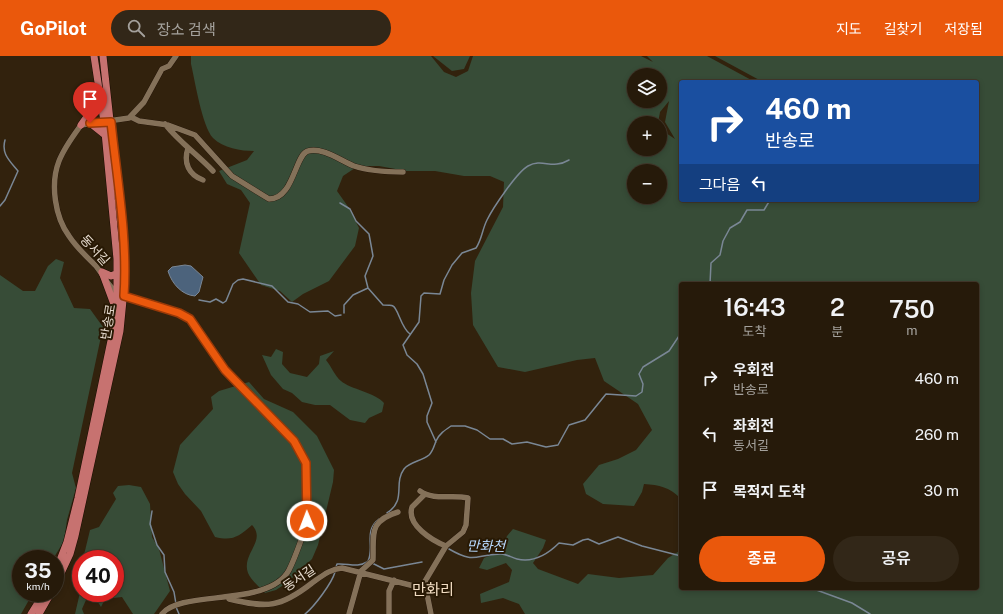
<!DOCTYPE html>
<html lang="ko">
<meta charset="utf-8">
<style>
:root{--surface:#261a0a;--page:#322718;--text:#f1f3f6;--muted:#a4a19c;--line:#42382b;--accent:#ea580c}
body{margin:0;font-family:"Public Sans","Noto Sans KR",sans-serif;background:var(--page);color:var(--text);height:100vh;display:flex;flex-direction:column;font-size:15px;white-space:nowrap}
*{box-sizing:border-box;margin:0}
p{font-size:13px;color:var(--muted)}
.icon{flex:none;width:22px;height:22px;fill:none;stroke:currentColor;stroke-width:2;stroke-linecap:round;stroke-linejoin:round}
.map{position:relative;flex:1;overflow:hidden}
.side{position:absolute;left:679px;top:226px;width:300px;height:308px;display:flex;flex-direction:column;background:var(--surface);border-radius:4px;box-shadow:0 2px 6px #0003,0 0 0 1px var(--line)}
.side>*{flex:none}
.banner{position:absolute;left:679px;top:24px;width:300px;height:122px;border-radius:4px;box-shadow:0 2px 6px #0003,0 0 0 1px var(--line);background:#1a4fa0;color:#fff;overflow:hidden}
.fabs{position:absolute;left:627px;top:12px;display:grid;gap:8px}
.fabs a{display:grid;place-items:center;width:40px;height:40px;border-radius:50%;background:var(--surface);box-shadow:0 2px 6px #0003,0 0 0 1px var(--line);font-size:20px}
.speed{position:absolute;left:12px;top:494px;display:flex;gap:8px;font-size:20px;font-weight:700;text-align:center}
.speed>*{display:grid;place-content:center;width:52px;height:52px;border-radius:50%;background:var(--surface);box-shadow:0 2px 6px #0003,0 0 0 1px var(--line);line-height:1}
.speed small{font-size:10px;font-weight:400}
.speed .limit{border:6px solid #d22;background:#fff;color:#111}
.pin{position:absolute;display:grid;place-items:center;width:34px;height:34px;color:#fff;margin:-41px -17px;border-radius:50% 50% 50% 0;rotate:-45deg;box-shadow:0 0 4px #0007}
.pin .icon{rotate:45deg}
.me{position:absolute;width:44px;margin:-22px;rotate:359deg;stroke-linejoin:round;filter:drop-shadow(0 0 3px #0008)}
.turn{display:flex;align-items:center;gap:14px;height:84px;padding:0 20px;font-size:18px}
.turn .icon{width:52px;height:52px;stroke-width:2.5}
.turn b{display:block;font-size:28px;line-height:34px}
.then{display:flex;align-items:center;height:38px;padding:0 20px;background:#0003;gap:8px;font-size:15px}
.eta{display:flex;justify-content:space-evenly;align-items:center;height:68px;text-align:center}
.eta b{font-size:24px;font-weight:600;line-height:28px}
.cta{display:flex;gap:8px;margin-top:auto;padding:8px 20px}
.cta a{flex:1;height:46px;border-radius:24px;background:var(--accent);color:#fff;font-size:16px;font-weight:600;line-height:46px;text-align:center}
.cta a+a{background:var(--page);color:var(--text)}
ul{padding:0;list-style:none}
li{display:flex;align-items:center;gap:12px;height:56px;padding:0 20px}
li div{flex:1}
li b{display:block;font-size:15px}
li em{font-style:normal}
header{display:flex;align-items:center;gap:24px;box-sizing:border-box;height:56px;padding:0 20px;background:var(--accent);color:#fff}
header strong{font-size:19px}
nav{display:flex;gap:22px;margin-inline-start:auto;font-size:14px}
.search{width:280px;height:36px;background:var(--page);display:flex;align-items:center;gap:10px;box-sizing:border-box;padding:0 14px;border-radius:22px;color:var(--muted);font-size:15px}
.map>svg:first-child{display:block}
.green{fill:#374c37;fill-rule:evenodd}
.water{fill:#4c637c;stroke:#7a8795}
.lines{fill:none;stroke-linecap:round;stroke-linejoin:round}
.stream{stroke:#7a8795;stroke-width:1.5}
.minor-casing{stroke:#1a0b00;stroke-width:6}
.major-casing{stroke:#1a0b00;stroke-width:8}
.minor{stroke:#847159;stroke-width:5.5}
.major{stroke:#c77270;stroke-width:7}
.route-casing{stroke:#983908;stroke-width:10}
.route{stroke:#ea580c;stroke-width:7}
.labels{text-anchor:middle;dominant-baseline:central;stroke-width:4;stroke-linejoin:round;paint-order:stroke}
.street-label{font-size:13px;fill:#e6dbcf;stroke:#281904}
.water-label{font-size:14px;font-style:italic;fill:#b8daff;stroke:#281904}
.quarter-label{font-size:15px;fill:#f1dcc2;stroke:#281904}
</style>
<header>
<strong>GoPilot</strong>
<div class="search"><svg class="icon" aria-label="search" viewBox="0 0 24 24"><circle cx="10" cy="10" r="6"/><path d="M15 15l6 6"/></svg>장소 검색</div>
<nav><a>지도</a><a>길찾기</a><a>저장됨</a></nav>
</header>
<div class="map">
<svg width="1003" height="558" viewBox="0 0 1003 558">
<rect width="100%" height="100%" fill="#32220d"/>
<path class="green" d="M191,0h240l13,16 12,5 12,-6 5,-15h168l12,6 -6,-6h60l48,26h-74v118h296v-118h-214l-48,-26h288v558h-478l-6,-10 -16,-6 -22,5 -1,-9 29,-12 3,-12 -6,-7 -19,7 -8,-2 5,-10 17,-7 6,-15 6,-7 33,11 -3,8 -10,15 5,6 40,15 10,-10 31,4 34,-3 15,-17 13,-8v38h296v-304h-296v215c-11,-12 -22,-14 -37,-15l-2,8 -8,14 -31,-2 -17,-10 -3,-10 16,-19 19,-6 18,-9 16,-20 -14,-26 -34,-23 -9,-23 -18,2 -52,12 -27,-5 -25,-42 -2,-32 4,-32 28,-54 1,-25 -14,-6h-26l-29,-5h-29l-27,-5h-21l-15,10 -6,15 12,17 10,20 -4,18 -26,35 -26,13 -11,8 -12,-11 -19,-6 -22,-32 11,-50 -9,-13 -14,-6 -8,-13 28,-11 7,-9c-13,0 -31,-3 -41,-13 -11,-12 -18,-57 -22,-74zM634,19h26v26h-26zM669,45l-4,21 10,17 -15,-10v20h-26v-26h24l2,-11zM634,115h26v26h-26z
M433,0h37l-6,13 -12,2z
M56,203l8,3 -4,16 14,30 16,1 13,18 -31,146 4,15 -9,32 -3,21 -11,18h-32v34h12l-12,21h-21v-339l23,16h12l13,-25z
M276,293l7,3 -1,12 8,9 17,4 12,-13 1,-8 14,-5 -8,9c5,6 9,16 15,21 9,8 35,12 43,22l-2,9 -13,6 -4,5 -15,-3 -20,-15h-15l-13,-3 -10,-9 -9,-4 -12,-14 -9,-20 9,2z
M249,326l15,17 29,13 24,24 17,34 -1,12 -15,63 -6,14 -24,23 -12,8 -11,3c-5,-5 -14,-13 -17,-20 -7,-19 19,-32 4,-48 -14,12 -19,16 -37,12l-14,-26 -16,-17 -7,-10 -5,-12 7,-27 33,-36 -2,-12 8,-6z
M129,429l12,2 9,17 2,33 7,12 11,42 -16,23h-21l-11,-17 -17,2 -4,8 -5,-8 -5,-3 -5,4 -4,9 2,5h-9l6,-26v5h34v-34h-32l7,-29 9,-3 17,-28 -3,-6 5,-7z"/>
<path class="water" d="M185,209l6,1 12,11 -4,15 -4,4c-13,-1 -23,-12 -27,-25l4,-4z"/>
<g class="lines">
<path class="stream" d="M340,147l10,6 6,12 13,13 4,22 -8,20 3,12
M0,150l5,-6 13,-29c-8,-10 -17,-17 -13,-31
M710,228l1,-21 9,-8 3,-14 7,-13 10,-6 7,-12h17l6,-10
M199,244l11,2 6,-3 7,4 3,-2 7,-17 5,-4 5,-1 29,7 16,16 10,2 12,8 18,-1 7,5 6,-1
M344,257v-8l9,-10 15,-7 15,17c3,0 8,0 10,1 5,2 8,22 17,28
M436,386l-9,-20v-6l5,-13 -9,-29 -6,-10 -10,-9 -4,-10 16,-23 2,-26 3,-3 16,1 4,-14 8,-15 10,-12 14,-5c6,-9 6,-18 11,-28 6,-12 30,-48 41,-54 15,-8 24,4 41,-6
M152,455l-2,13 7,21 7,10 1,17 9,20 2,12
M387,457c20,-13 6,-29 17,-44 5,-7 18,-8 25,-14 4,-4 5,-9 7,-14 3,-7 9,-11 15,-15h14l12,4 13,9h13l9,5 15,-2 19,5 12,-2 11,-20 16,-5 21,-26 30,2 6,-4 1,-8 -4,-10 4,-7 26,-16 12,-18
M449,493c26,15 25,6 51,5 5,-1 12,4 17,5 17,4 31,-5 42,-16l14,2 10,-5 5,-1 11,5 19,-7 24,9 39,10
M368,505c7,-14 -5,-30 11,-42
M372,507l12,6 38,-7
M336,511l1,-3c11,-1 20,4 30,-2
M811,532l41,15 18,11
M176,551l3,7
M305,558c9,-7 27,-31 30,-42"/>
<defs>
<path id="minor" d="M131,61l8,4 29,4 27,10 37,41 37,23c25,0 26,-45 39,-48 15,-4 33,10 46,15 15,5 34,6 49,6
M165,68c14,18 32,30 48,47
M188,92c-5,15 1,27 15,32
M420,435c14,10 33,3 48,7l-2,27 -3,7 -17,14 -25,42
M425,438l-13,13c-6,18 21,34 34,39
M229,543c38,9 51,9 83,-16 10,-7 18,-14 30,-15l84,21 5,25
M162,558c19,-25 107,-6 127,-44 5,-10 17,-41 18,-51 1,-7 0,-14 0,-21 0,-11 2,-25 -1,-36 -7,-27 -62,-69 -81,-93 -13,-15 -21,-35 -35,-49 -12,-13 -52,-17 -70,-25 -11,-6 -17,-21 -25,-30 -9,-9 -19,-18 -26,-29 -14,-19 -19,-52 -10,-75 5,-13 14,-25 22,-36l48,-7 15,-16 18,-33 7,-3 7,-10
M349,558l12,-43 12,-11c1,-25 -5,-39 25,-48
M389,558v-23l5,-11"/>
<path id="major" d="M90,67l15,12
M81,69l20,-28
M102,216l13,35
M102,216l9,4 7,-3
M55,517l12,-31 11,-44 39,-186v-53l-13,-137 -10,-66
M55,530l15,-32 5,-18 45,-205 5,-51 -3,-49 -19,-175
M31,558l13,-21
M39,558l12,-21"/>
</defs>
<use href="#minor" class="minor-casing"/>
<use href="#major" class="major-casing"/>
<use href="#minor" class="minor"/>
<use href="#major" class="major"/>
</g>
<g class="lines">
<defs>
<path id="route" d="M90,67l21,-1c6,57 17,117 13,174l55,17 11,6 35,51 69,71 12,22 1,58"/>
</defs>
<use href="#route" class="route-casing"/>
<use href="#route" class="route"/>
</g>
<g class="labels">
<g class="street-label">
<text transform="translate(95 194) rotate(47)">동서길</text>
<text transform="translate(108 266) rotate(-81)">반송로</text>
<text transform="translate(299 522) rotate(-34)">동서길</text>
</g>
<g class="water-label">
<text transform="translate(486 490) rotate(1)">만화천</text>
</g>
<g class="quarter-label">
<text x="433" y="533">만화리</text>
</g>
</g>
</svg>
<div class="fabs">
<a><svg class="icon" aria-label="layers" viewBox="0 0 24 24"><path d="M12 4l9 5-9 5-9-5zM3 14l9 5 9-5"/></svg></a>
<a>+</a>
<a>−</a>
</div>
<div class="speed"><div>35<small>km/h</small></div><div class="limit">40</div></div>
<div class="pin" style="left:90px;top:67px;background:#d93025"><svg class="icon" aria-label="arrive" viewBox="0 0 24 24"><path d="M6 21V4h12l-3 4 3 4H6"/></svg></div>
<svg class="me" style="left:307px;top:465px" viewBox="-20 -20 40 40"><circle r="17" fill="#ea580c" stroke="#fff" stroke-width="3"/><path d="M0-11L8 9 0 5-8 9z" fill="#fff"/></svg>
<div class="banner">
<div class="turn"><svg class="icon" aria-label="right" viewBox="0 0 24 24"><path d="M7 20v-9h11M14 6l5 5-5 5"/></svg><div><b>460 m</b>반송로</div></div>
<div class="then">그다음<svg class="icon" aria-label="left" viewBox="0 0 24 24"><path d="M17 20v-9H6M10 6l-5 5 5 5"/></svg></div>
</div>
<section class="side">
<div class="eta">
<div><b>16:43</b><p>도착</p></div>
<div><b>2</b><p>분</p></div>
<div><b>750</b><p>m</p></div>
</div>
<ul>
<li><svg class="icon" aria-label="right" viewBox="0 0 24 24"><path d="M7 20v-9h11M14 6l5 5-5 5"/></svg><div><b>우회전</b><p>반송로</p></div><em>460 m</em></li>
<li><svg class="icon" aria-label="left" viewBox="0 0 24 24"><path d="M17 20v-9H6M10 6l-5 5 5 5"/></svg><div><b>좌회전</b><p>동서길</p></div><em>260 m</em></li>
<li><svg class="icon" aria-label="arrive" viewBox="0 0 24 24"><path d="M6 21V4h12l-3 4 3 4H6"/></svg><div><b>목적지 도착</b></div><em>30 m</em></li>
</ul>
<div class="cta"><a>종료</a><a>공유</a></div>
</section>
</div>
